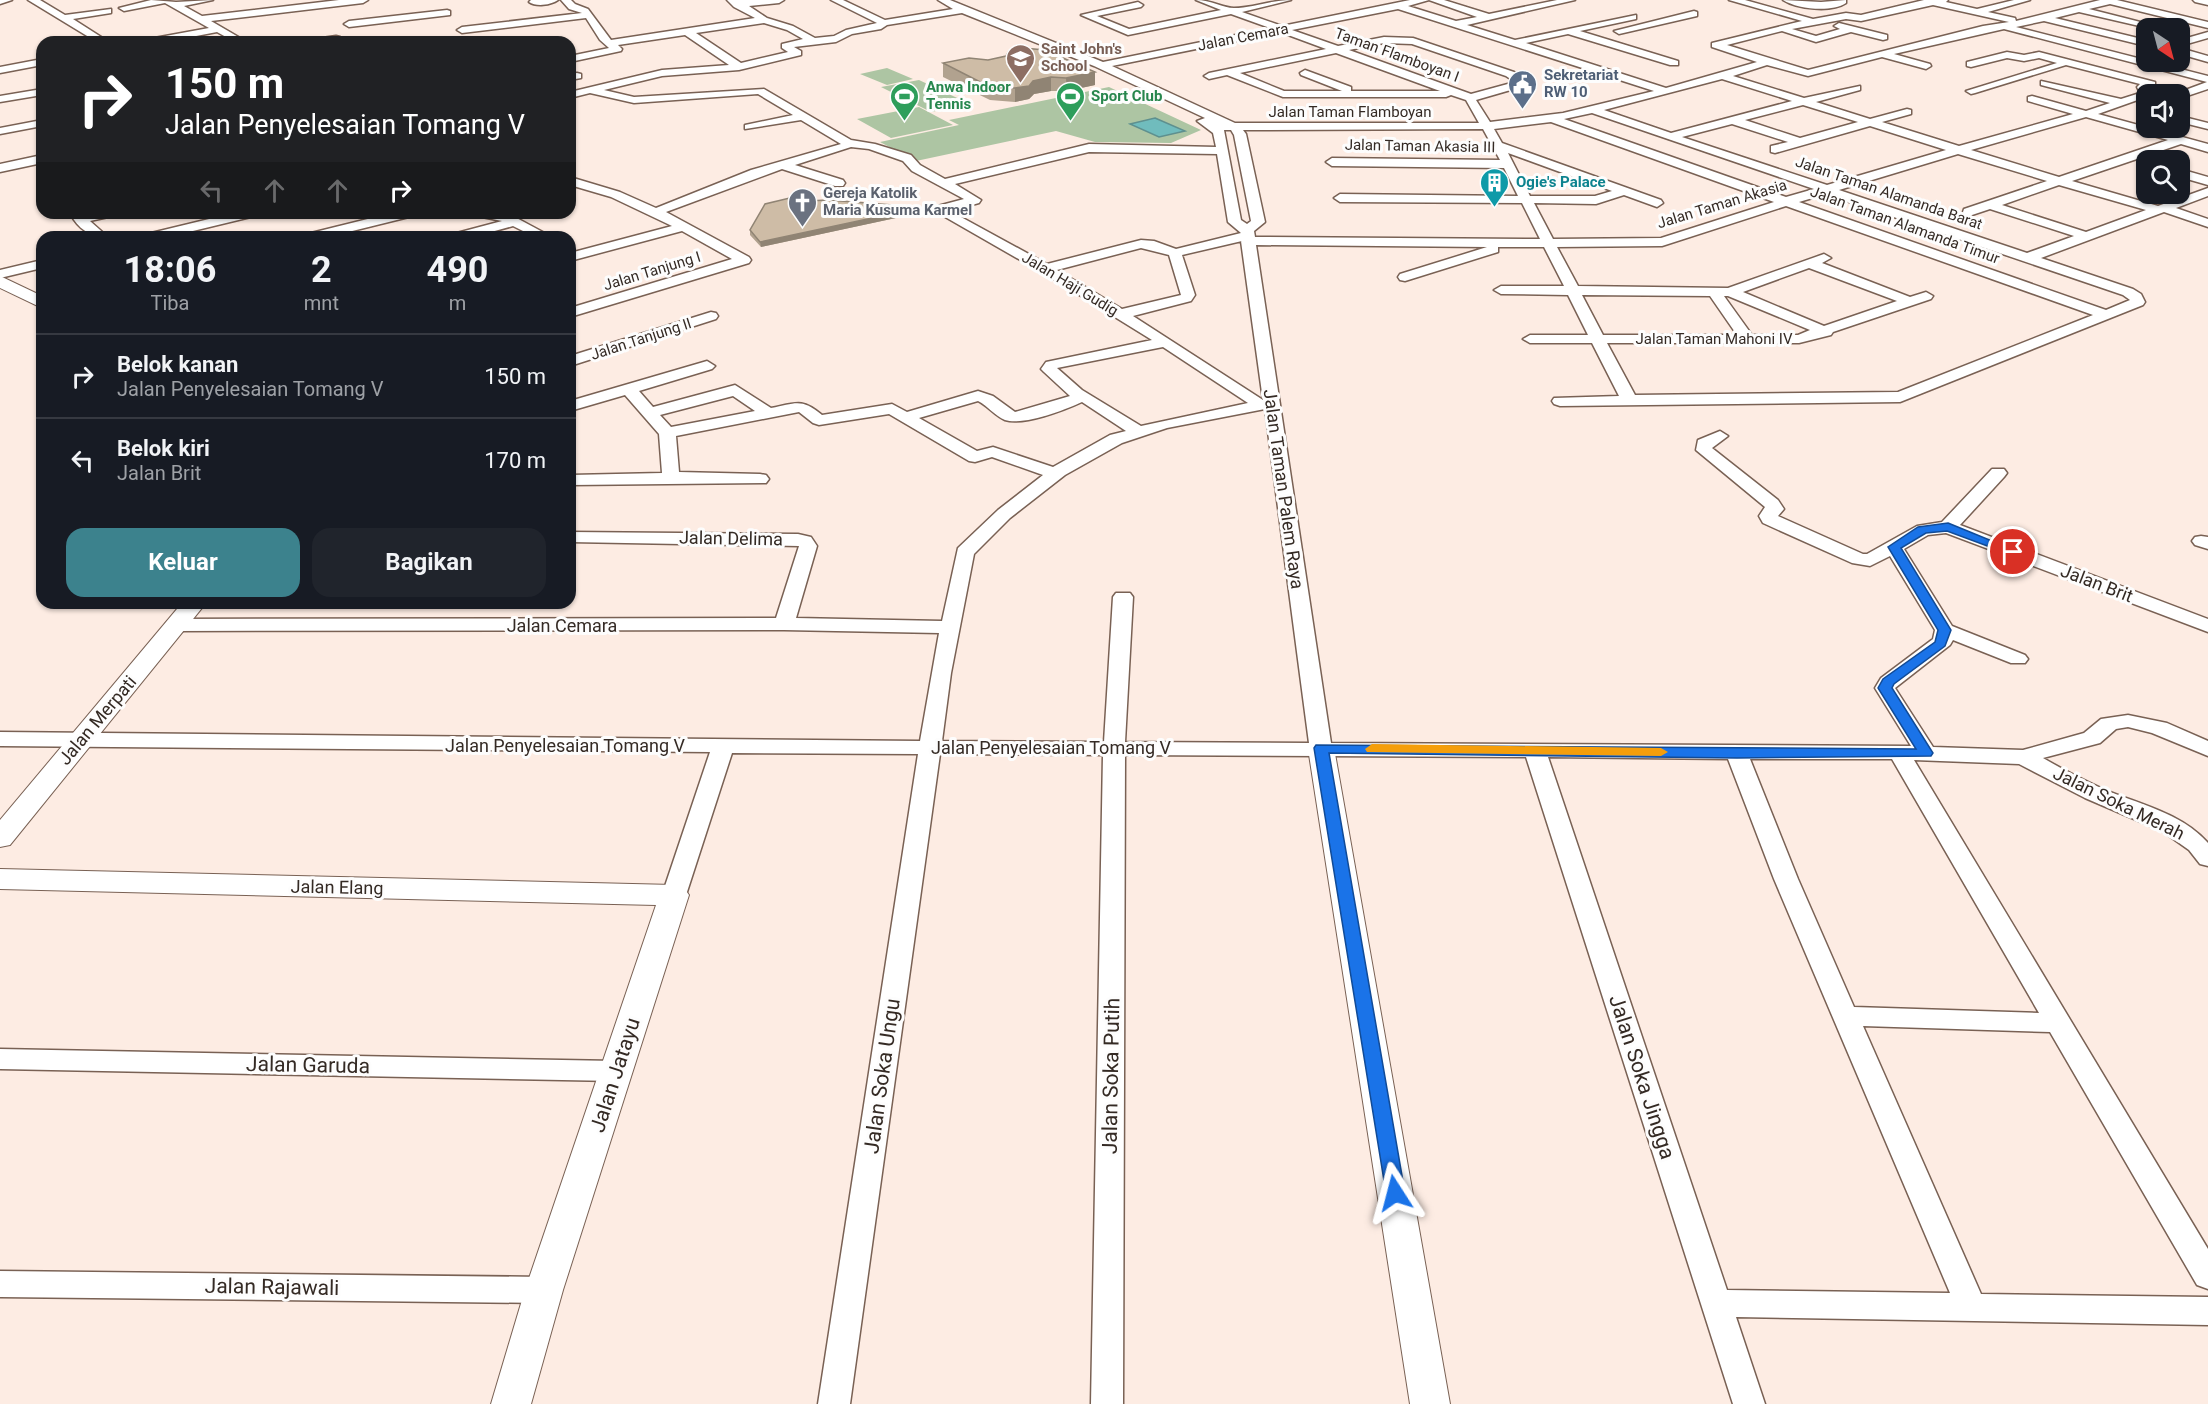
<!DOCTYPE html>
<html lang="id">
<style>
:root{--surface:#171b24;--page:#20242c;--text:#f1f3f6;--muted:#9ea1a6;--line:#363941;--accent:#3c828d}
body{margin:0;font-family:Roboto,sans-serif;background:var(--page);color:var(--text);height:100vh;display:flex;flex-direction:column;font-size:22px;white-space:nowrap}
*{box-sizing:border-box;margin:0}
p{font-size:20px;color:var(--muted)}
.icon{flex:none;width:33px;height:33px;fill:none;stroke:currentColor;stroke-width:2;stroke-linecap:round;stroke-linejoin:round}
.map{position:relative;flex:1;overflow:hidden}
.drawer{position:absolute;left:36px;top:231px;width:540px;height:378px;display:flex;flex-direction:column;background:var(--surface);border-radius:18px;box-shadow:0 2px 4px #0004}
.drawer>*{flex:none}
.guide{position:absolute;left:36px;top:36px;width:540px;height:183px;border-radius:18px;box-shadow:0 2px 4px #0004;background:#202124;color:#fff;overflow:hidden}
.needle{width:39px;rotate:144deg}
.controls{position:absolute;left:2136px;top:18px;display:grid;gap:12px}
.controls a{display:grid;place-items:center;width:54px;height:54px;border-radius:12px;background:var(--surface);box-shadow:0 2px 4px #0004;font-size:30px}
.pin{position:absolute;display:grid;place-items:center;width:51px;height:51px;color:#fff;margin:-26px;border:3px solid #fff;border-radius:50%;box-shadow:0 2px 6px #0007}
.me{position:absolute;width:66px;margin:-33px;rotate:351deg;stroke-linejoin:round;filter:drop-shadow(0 0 4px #0008)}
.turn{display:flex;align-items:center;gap:21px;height:126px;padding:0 30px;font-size:27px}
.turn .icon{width:78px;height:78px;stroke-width:2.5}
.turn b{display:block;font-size:42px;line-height:51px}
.lanes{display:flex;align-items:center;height:57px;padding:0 30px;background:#0003;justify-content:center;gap:30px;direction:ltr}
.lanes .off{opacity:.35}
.eta{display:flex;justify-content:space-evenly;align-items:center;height:102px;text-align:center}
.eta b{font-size:36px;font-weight:700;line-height:42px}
.action{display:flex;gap:12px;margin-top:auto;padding:12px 30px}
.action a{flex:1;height:69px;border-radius:18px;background:var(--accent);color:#fff;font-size:24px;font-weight:700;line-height:69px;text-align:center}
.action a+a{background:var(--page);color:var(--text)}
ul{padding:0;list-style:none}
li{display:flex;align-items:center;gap:18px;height:84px;padding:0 30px;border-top:2px solid var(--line)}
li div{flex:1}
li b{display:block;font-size:22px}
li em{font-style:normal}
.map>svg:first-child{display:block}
.green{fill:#adc5a3}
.water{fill:#70bcbd;stroke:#5e908f;stroke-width:1.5}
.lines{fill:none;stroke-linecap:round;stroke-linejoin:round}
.minor-casing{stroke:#796154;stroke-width:3}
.tertiary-casing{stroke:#796154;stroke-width:2}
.minor{fill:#fff;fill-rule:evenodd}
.tertiary{fill:#fff;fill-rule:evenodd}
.wall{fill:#b1a28f}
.shaded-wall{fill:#908474}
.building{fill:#cebca6;stroke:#908474;stroke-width:1.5}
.route{fill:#1a73e8;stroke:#114b97;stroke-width:1.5}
.slow{fill:#f59e0b}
.labels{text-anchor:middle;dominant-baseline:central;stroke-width:6;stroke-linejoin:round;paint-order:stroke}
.far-street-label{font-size:15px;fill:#342a24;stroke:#fdfdfd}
.far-education-label{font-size:15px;font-weight:bold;fill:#785e54;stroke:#fdfdfd;text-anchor:start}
.far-service-label{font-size:15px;font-weight:bold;fill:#4e5e75;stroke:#fdfdfd;text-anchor:start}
.far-leisure-label{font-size:15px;font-weight:bold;fill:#27864d;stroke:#fdfdfd;text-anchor:start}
.far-culture-label{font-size:15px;font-weight:bold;fill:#0d838f;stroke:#fdfdfd;text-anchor:start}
.far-worship-label{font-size:15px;font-weight:bold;fill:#5b616d;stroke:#fdfdfd;text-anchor:start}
.street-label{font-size:18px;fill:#342a24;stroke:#fdfdfd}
.near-street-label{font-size:21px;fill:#342a24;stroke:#fdfdfd}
</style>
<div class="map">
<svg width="2208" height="1404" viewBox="0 0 2208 1404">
<rect width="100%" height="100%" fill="#fdece3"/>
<path class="green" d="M887,68l26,11 -26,6 -27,-11z
M919,80l51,24 -39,8 -50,-25z
M1109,87l92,43 -30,13 -76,-1 -39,-11 -140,30 -36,-19 79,-17 -10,-5z
M919,107l34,18 -62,13 -34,-19z"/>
<path class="water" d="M1155,118l30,13 -26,6 -29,-13z"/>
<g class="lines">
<defs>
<path id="minor" d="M0,0h12l-12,4z
M28,0h12l25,15 46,-6v4l-38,6 36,23h-12z
M151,0l25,2 37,-2 -29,6 18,10 137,-16h29l-5,3 -152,18 36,21h-12l-18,-10 -52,10h-21l5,-3 60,-11 -44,-25 -41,8 -5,-3z
M531,0h27c-7,5 -22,7 -29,2z
M561,0h10l4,4 13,5 23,31 144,-22 -21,-11 -7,-7h57l-5,3 -30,3 18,12 26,8 22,12 19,-2 12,-6 31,-7 -46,-23h12l42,20 68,-11 -15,-9h12l153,62 167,-34 -39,-14 -103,21 -47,-20 57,-13 5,3 -2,2 -44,9 32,13 92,-19 -25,-10c15,0 27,8 38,8 18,0 37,-8 57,-8l-49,12 40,14 128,-26h19l-21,6 48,15 21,-4 -48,-17h15l45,14 68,-14h18l-108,25 48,15 121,-25v4l-56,12 98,30v4h-8l-102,-31 -42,9 140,45 91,-26 -45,-15v-4l90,-22 -73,-21h16l68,19 33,-6 15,2 63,-15h24l-2,2 31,7 37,-9h16l-42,12 27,6 1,3 84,-21h17l91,22v6l-98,-24 -21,5 75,19h-16l-69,-16 -24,6 91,22v6l-102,-25 -28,6 192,49v13l-24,8 -4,-1v-4l27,-10 -203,-53 -110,25 36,10 1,2 -5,3 -44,-12 -74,19 -41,-11 -34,11 71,22 56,-12v4l-44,12 54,17 37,-10 4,1v4l-29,8 77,24 114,-32 -45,-13v-4l4,-1 54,15 24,-8 -69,-18v-4l80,18 19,-6 -3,-6 3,-3 -74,-19 -91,28 -4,1 -5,-3 91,-28 -18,-5 -15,3 -17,-3 -36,9 -4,-1v-4l40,-10 17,3 15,-3 116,30v4l-7,2 3,6h-5v3l-48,17 110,30v8l-27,-8 -109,37 86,25 50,-18v8l-32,12 32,11v8l-44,-15 -123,46 92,31 8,5 4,8 -2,3 -243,97 -340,4 -6,-2 -2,-3 2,-3 65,-2 -27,-53h-62l-7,-4 7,-4h58l-20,-40 -67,-1 -7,-4 7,-4h63l-20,-39h-46v5l-93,29 -5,-1 -2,-3 2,-3 87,-27 -231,-2 75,498 580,3 -36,-58 6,-10 52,-39 2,-9 -45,-74 -20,10 -18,-3 -89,-40 -4,-7 6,-9 -69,-57 2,-10 22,-9 8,5 -16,12 66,52 6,9 -6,7 85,38h4l50,-28 25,-4 50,-53h12l3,4 -3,4 -44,48 248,94v13l-262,-99 -18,2 -24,14 48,77 73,29 3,4 -3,4h-14l-58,-23 -3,5 -55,43 38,59 90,3 61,-17 17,-14 27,-4 39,8 41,18v15l-56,-23 -24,-6 -12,2 -16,14 -57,15c19,11 38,21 58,30 36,16 80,24 107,55v23l-8,-2 -11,-14 -27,-19 -77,-33 -66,-34 -105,-4 294,489v40l-11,-4 -147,-253 -187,-6 118,268 227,3v28l-472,-8 29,87h-32l-207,-647 -401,-2 -2,649h-32l12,-649 -163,-1 -90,650h-32l100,-650 -186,-1 -46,142 -3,6 -9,2 -9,-2 -3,-6 48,-143 -710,-6v-14l920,9 19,-108 -155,-3 -609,1 -7,-2 -3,-4 3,-4 7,-2 601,-1 23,-72 -229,-4v-10l228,2 13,3 6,9 -21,72 146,3 16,-73 40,-38 45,-35 -51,-18 -17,5 -6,-1 -80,-47 -70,11 -6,-2 -14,-11 -123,24 3,36 81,2 6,1 3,4 -3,4 -195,2v-10l91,-2 -3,-39 -34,-39 -55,16v-10l137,-40 8,5 -3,3 -73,22 14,16 82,-22 36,23c25,-5 31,-10 51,7l70,-11 15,8 71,-21 15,5 22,16 55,-16 -26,-24 -3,-3 5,-7 106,-22 -97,-60 -122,-70 1,-3 30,-8 -52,-28 -9,-10 -34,-12 -18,-2 -56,18 48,15 2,3 -2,3h-8l-53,-17 -116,43 83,45 2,3 -2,3 -179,54v-9l162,-49 -50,-28 -112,30v-8l102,-27 -61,-29 -41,-12v-8l50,15 36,16 95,-38 90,-26 -40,-24 -56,9v-4l48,-10 -35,-21 -124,9 -44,-10 -20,5v-6l92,-22 67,-5 -44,-30 -67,10 4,4 -1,2 -51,11v-6l39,-8 -9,-8 -14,-22 -124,15 -5,-3 5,-3 120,-14 -13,-4zM1933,5l76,17 -26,4 -175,44 -81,-25 55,-14 34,11 35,-10 32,8 4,-1v-4l-48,-12 -5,3 6,3 -24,7 -24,-7 54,-10 15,2zM1398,9l256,82 -91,22 -73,9 -14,-22 52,-15v-4l-14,-9 -101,-34 -29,-1 -46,9 -46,-16zM962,13l132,53 111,52 -8,3 16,12 3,14 -127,-3 -144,35 -25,-14 -9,-10 -36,-11 -24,-4 -87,-51 -130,8 -30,-7 58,-14 77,-6 62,-15v-4l-7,-4 42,-5 16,-8 29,-5 6,-4zM764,23l23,7 16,9 -21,5v4l6,4 -47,11 -45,-30zM1280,32l46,17 -117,24 -5,3 5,3 18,-4 56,22h163l5,-2 15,5 13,23h-244l-123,-57zM1384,43l28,1 94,32 9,6 -44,12 -122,-44zM1336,53l104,38h-89v-4l-46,-17 -5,3 1,2 41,16h-58l-44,-18zM1722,79l70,22 -121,32 -67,-23zM1803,105l55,17 -58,16 -55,-18zM1592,113l222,76 -28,8 -222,-78zM2086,117l82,23 -109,37 -88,-27zM1551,122l223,80 -113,36 -108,1 -19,-36 62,1 28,-9 33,12 6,-4 -2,-3 -159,-57 -8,-14zM1732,124l56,18 -17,4v6l4,1 95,-27 76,24 -119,35 -145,-48zM1483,129l17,31 -168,-2 -6,4 6,4 172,2 14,28 -178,-2 -6,4 6,4 182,1 18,36 -285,-2 -1,-6 11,-9 -19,-88 -3,-4zM1224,130h7l3,5 17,86 -4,3 -6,-4zM1089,152l128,2 11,68 13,11 -65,16 -22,-8 -13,-1 -94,24 -97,-53 29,-8 2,-3 -26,-16zM1508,153l104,38 -17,5h-65zM1958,154l89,27 -83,28 -1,3 1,3 5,1 21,-7 84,27 -47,17 -188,-63zM2059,185l87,25 -60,22 -84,-27zM1826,194l297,101 7,5 -24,10 -307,-108zM1786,206l307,109 -195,77 -263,3 -28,-52h192l32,-8 2,-3 98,-33 2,-3 -7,-4 -16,5 -88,-34 9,-5 -7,-4 -96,34 -150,-2 -21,-39 105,-1zM1242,241h-1l22,159 -130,-84 58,-15 4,-6 -13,-40zM1141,248l28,7 12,40 -59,14 -65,-39zM1809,268l88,33 -73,25 -81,-34zM1582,295l128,1 27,39h-134zM1724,296h4l82,34 -12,5h-46zM1163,347l85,56 -107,23 -59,-36 -25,-22zM733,396l22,15 -84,16 -11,-12zM978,401c10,5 17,15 27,19 18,6 60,-10 77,-18l44,29 -16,4 -57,32 -60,-20 -16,4 -58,-33zM1265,409l44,334 -184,-1 8,-145 -3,-4h-14l-3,4 -9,145 -162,-1 9,-68 23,-119 36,-36 55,-43 57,-32 45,-15zM1548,757l180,2 46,120 176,414 -223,-3zM1750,759h142l147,254 -185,-6 -56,-128z
M1783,0l38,2 25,-2v3c-15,10 -49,6 -63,-3z
M2193,0h15v5l-13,-3z
M447,10l3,1v4l-101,12 -5,-3 5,-3z
M1694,11l3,1v4l-78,18 -5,-3z
M2208,32v6l-28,8v-6z
M336,36l4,1v4l-30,1 5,-3z
M2180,48l28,8v6l-28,-8z
M42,59v6l-42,8v-6z
M577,73l4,1v4l-11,2v-6z
M42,89v6l-42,7v-6z
M2180,116l28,7v6l-28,-7z
M42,120v6l-42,8v-6z
M42,155v8l-42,9v-8z
M2180,169l28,8v8l-28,-8z
M70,213h12l2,2 30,-2 -1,3 -23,5 18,16c-18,0 -30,-8 -38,-24z
M234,213h22l-1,3 -87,21h-23l2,-3z
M392,213h22l-1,3 -85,21h-23l2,-3z
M476,213l35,2 41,22h-17l-22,-11 -40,11h-22l2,-3 49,-13 -25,-5z
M42,260v8l-42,10v-8z
M711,312l5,1 2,3 -2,3 -146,47v-10z
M2201,536l7,1v12l-13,-4 -3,-4 3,-4z
M0,1049l616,12 10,3 4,7 -4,7 -10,3 -616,-12z
M0,1271l544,6 11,4 4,9 -4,9 -11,4 -544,-6z"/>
<path id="tertiary" d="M0,276l42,20v12l-42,-20z
M182,603h24l-196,242 -10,2v-27z
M1321,740l9,2 4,6 116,656h-40l-102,-656 4,-6z
M0,869l674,16 10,3 5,7 -126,395 -32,114h-40l34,-114 131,-385 -656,-16z"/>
</defs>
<use href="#minor" class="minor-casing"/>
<use href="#tertiary" class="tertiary-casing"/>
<use href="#minor" class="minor"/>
<use href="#tertiary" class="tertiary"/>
</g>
<path class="wall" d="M1006,56l89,29 -28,6h-16l-17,3 -5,5 -14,3 -25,-2 -47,-23v-14l45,-3z
M807,201l98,15 -144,31 -11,-12v-5z"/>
<path class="shaded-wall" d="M1095,72v13l-28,6 -1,-13z
M1051,77v14l-17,3 -5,5 -14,3v-14l18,-7z
M905,211v5l-144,31 -1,-5z"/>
<path class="building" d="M1023,48l22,2 50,22 -29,6 -15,-1 -18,4 -4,5 -14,2 -25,-1 -47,-24 26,-5 19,2 18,-4 3,-5z
M798,196l9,5 21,-1 77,6v5l-145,31 -10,-12 15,-26z"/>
<path class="route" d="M1948,523l71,29 -6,3 -4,-1 -62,-23 -21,2 -25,15 50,82 -6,16 -51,38 -2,4 41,65 -2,3 -194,2 -408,-5 76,440 -3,6 -7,2 -7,-2 -2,-6 -72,-445 2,-3 600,4 -38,-61 5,-9 52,-37 3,-12 -50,-83 30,-20z"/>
<path class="slow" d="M1372,744l289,4 7,4 -7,4 -294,-4 -2,-3z"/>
<defs>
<symbol id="school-pin" viewBox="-11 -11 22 30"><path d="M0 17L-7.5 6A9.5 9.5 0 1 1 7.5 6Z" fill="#8d6e63" stroke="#fdfdfd"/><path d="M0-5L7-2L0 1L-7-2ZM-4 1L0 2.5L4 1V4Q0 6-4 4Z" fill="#fff"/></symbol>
<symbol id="civic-pin" viewBox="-11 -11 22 30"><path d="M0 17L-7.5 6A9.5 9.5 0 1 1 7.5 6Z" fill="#5c6f8a" stroke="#fdfdfd"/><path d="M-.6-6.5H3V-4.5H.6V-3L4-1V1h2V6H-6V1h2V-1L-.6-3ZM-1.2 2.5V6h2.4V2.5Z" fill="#fff"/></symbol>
<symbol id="stadium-pin" viewBox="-11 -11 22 30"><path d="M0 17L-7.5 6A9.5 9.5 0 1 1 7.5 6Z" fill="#2e9e5b" stroke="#fdfdfd"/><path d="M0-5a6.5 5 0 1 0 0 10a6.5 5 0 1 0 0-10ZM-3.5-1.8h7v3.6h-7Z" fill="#fff"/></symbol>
<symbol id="building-pin" viewBox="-11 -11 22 30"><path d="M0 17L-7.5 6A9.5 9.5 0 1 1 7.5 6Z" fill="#0f9aa8" stroke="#fdfdfd"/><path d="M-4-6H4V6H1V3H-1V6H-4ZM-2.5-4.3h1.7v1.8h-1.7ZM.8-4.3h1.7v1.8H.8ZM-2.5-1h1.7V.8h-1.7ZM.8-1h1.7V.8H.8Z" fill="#fff"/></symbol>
<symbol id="church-pin" viewBox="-11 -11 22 30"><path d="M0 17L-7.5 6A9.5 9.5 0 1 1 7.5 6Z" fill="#6b7280" stroke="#fdfdfd"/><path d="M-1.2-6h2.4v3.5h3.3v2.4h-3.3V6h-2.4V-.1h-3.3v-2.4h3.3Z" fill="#fff"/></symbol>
</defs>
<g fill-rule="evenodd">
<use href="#school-pin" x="1004" y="42" width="33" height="45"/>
<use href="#civic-pin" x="1506" y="68" width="33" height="45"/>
<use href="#stadium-pin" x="888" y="80" width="33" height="45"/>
<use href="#stadium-pin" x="1054" y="80" width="33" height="45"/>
<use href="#building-pin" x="1478" y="166" width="33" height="45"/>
<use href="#church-pin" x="786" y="186" width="33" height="45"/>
</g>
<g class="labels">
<g class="far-street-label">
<text transform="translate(1243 37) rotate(-11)">Jalan Cemara</text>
<text transform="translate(1397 55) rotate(20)">Taman Flamboyan I</text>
<text x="1350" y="112">Jalan Taman Flamboyan</text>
<text transform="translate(1420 146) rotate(1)">Jalan Taman Akasia III</text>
<text transform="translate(1889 193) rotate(19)">Jalan Taman Alamanda Barat</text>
<text transform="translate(1722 204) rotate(-17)">Jalan Taman Akasia</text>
<text transform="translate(1905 225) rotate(20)">Jalan Taman Alamanda Timur</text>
<text transform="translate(652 271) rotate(-17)">Jalan Tanjung I</text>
<text transform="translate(1070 284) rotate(31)">Jalan Haji Gudig</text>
<text transform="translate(641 339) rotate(-18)">Jalan Tanjung II</text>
<text x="1714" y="339">Jalan Taman Mahoni IV</text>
</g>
<g class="far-education-label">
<text x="1041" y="49">Saint John's<tspan x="1041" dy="17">School</tspan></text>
</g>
<g class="far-service-label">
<text x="1544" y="75">Sekretariat<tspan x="1544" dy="17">RW 10</tspan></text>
</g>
<g class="far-leisure-label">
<text x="926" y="87">Anwa Indoor<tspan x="926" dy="17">Tennis</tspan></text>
<text x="1091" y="96">Sport Club</text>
</g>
<g class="far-culture-label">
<text x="1516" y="182">Ogie's Palace</text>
</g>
<g class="far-worship-label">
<text x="823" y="193">Gereja Katolik<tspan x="823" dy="17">Maria Kusuma Karmel</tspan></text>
</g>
<g class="street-label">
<text transform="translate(1284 489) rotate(82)">Jalan Taman Palem Raya</text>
<text transform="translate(731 538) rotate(1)">Jalan Delima</text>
<text transform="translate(2097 583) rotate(21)">Jalan Brit</text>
<text x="562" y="625">Jalan Cemara</text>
<text transform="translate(97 720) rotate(-50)">Jalan Merpati</text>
<text x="565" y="745">Jalan Penyelesaian Tomang V</text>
<text x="1051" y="747">Jalan Penyelesaian Tomang V</text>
<text transform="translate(2119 803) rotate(26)">Jalan Soka Merah</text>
<text transform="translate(337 887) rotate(1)">Jalan Elang</text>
</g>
<g class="near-street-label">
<text transform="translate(308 1065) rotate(1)">Jalan Garuda</text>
<text transform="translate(615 1075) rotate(-72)">Jalan Jatayu</text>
<text transform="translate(882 1076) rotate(-82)">Jalan Soka Ungu</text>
<text transform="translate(1111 1076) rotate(-89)">Jalan Soka Putih</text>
<text transform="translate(1642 1077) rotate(72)">Jalan Soka Jingga</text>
<text transform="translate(272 1287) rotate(1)">Jalan Rajawali</text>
</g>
</g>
</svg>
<div class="controls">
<a><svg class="needle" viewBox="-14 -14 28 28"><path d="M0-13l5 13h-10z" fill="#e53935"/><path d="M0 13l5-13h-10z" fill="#9ea1a6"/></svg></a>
<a><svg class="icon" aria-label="sound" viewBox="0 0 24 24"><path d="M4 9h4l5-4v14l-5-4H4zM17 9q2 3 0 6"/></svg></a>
<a><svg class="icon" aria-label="search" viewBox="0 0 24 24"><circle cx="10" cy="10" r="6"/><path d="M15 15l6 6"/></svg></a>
</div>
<div class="pin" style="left:2013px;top:552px;background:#d93025"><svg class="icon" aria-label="arrive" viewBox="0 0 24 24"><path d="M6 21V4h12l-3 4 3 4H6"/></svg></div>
<svg class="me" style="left:1395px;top:1193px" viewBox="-20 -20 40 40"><path d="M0-17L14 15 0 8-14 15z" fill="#1a73e8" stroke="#fff" stroke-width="4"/></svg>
<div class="guide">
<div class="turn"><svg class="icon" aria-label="right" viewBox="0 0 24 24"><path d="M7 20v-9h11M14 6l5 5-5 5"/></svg><div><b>150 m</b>Jalan Penyelesaian Tomang V</div></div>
<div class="lanes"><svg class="icon off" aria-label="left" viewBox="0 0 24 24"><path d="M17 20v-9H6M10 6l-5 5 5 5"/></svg><svg class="icon off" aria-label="ahead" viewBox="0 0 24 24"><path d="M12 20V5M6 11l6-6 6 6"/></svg><svg class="icon off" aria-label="ahead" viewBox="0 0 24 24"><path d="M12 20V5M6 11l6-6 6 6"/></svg><svg class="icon" aria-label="right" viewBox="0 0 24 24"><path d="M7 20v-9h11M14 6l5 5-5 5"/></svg></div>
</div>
<section class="drawer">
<div class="eta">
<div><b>18:06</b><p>Tiba</p></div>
<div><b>2</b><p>mnt</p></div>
<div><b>490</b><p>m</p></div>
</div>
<ul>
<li><svg class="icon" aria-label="right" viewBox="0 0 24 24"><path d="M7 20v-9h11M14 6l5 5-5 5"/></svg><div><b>Belok kanan</b><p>Jalan Penyelesaian Tomang V</p></div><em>150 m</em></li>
<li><svg class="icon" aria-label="left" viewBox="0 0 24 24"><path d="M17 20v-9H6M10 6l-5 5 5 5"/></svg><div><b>Belok kiri</b><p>Jalan Brit</p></div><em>170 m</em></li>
</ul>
<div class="action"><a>Keluar</a><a>Bagikan</a></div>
</section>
</div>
